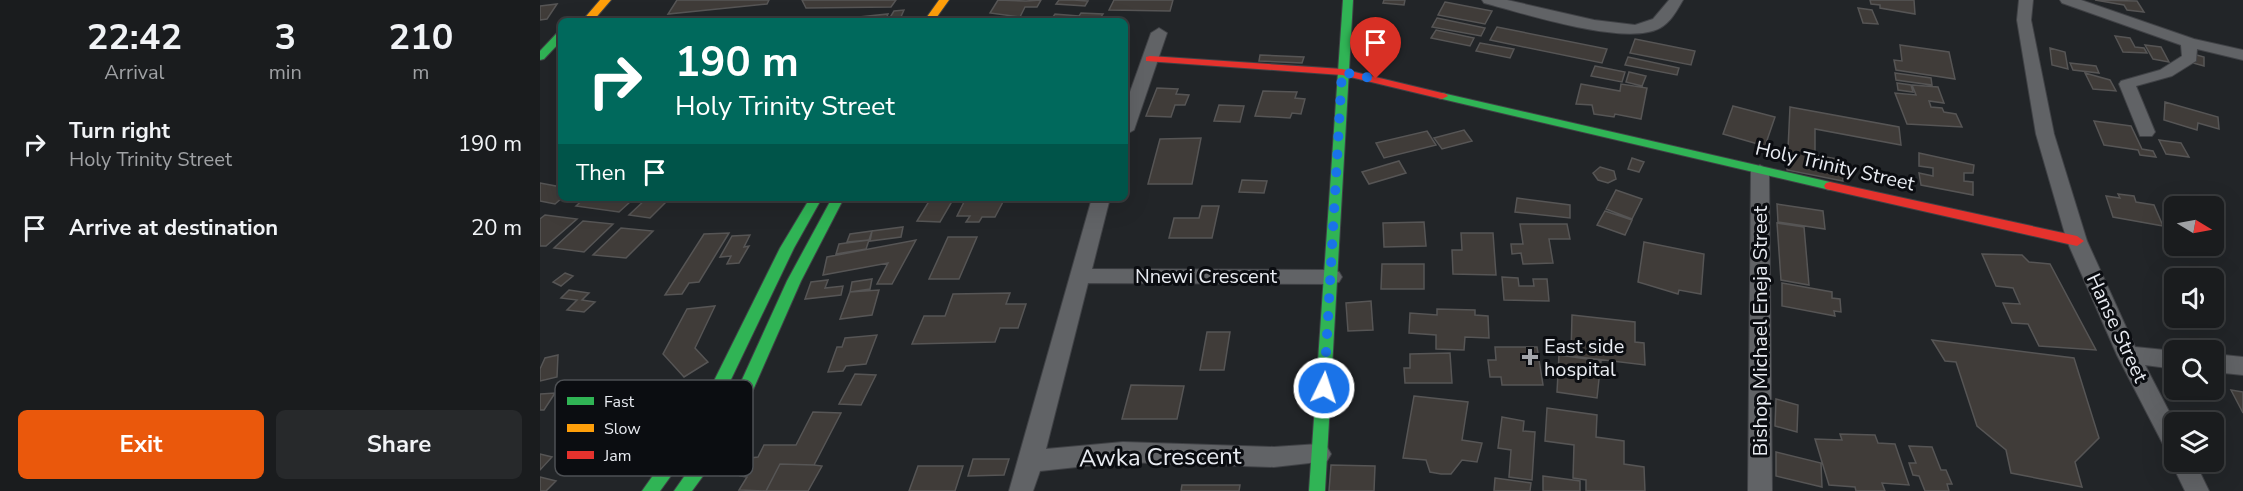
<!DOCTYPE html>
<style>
:root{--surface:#1a1c1e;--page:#27292b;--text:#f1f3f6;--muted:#9fa1a4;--line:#383a3c;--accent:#ea580c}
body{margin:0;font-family:"Nunito Sans",sans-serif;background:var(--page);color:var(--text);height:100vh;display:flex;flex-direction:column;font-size:22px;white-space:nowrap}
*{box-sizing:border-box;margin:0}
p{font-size:20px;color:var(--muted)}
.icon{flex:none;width:33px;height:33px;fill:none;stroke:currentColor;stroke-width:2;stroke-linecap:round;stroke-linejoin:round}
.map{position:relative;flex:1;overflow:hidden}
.side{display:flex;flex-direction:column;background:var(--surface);width:540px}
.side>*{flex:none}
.hud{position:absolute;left:18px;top:18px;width:570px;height:183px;border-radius:9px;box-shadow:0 6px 24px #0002,0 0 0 2px var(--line);background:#00695c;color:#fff;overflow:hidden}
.needle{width:39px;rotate:100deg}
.buttons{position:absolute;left:1624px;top:196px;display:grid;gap:12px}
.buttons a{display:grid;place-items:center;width:60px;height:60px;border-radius:9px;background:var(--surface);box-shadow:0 6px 24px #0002,0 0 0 2px var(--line);font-size:30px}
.pin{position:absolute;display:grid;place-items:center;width:51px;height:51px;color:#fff;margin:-62px -26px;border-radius:50% 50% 50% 0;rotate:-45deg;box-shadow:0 0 6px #0007}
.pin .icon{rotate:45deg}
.me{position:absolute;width:66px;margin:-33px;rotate:4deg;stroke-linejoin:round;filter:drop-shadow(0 0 4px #0008)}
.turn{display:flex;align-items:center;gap:21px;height:126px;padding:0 18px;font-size:27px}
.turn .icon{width:78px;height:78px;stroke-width:2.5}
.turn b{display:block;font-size:42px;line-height:51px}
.then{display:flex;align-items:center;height:57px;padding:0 18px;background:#0003;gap:12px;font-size:22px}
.eta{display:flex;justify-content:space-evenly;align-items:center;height:102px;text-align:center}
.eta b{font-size:36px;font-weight:700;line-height:42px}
.button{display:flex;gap:12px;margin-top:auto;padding:12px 18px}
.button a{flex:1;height:69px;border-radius:9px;background:var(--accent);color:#fff;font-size:24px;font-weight:700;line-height:69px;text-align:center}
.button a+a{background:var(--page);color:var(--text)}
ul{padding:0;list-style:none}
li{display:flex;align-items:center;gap:18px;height:84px;padding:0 18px}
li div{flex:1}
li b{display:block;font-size:22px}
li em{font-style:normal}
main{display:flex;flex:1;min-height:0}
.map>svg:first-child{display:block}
.building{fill:#403c39;stroke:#565555;stroke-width:1.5}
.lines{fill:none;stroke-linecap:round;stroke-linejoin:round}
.street-casing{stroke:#404246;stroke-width:2}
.fast-casing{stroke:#404246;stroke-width:2}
.slow-casing{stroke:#404246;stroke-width:2}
.jam-casing{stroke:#404246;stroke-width:2}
.street{fill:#616366;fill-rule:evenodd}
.fast{fill:#30b455;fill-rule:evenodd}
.slow{fill:#ff9f0a;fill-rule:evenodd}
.jam{fill:#e5322d;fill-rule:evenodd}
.route{stroke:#1a73e8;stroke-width:10;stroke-dasharray:0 18}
.poi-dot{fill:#a3a6ab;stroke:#0b0d11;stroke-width:2}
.labels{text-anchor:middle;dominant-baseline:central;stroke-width:6;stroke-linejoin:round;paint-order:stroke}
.street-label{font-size:20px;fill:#e8ebf1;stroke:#0b0d11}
.poi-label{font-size:20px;fill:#e8ebf1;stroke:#0b0d11;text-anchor:start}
.near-street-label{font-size:24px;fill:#e8ebf1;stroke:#0b0d11}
.key{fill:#0b0d11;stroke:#4d5054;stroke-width:1.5}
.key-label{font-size:16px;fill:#e8ebf1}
</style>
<main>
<section class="side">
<div class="eta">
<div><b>22:42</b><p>Arrival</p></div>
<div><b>3</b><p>min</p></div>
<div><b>210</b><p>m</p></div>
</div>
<ul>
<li><svg class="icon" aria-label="right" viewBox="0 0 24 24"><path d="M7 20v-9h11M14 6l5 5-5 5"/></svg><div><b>Turn right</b><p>Holy Trinity Street</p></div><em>190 m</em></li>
<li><svg class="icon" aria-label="arrive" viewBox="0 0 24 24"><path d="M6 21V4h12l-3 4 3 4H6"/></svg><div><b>Arrive at destination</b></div><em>20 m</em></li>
</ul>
<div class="button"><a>Exit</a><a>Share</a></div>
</section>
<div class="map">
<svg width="1703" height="491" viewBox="0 0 1703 491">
<rect width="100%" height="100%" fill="#222528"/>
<path class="building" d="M137,0h92l-2,4 -99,10z
M262,0h94l-5,7 -85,1z
M458,0l28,1 15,-1 -4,7h-12l-5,10 -30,-4z
M519,0h14l15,1 -3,5 -29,-2z
M574,0h59l-3,11 -61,-1z
M844,0h21l-1,5 -21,-2z
M1330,0h44l1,14 -35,-6v-3l-9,-1z
M1555,0l42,1 7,11 -17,-2 -3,-5z
M905,2l47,9 -7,13 -47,-9z
M17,4l-10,15 -7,1v-14z
M1318,8l14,2 6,14 -15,-1z
M364,10l-4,9h-11l5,-8z
M541,13l22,1 -5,7h-48l5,-7 24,2z
M348,14l-3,7h-28l2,-4z
M897,18l48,10 -4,8 -49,-9z
M957,27l110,22 -5,14 -112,-23z
M896,30l38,8 -4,8 -39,-8z
M1575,36l15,2 5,9 9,1 3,5 -24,-1z
M1095,39l60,12 -4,14 -61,-12z
M940,43l34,6 -4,9 -34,-7z
M1360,45l49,7 6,27 -59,-9 -2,-10 8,1z
M1605,45l16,2 8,15 -16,-3z
M1510,48l15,4 3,17 -16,-4z
M1653,54l11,3v9l-11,-3z
M720,55l44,2 -2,6 -43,-2z
M1088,57l51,11 -2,7 -52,-10z
M1530,63l26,3 3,7 -26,-3z
M1055,66l30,6 -3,10 -31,-6z
M1089,72l17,4 -4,10 -16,-4z
M1355,73l36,5 1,7 -36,-5z
M1545,73l25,7 6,11 -23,-2z
M1357,83l14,2 2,7 -15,-2z
M1041,84l39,7 1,-7 26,4 -6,31 -26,-5 -1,3 -20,-3 -2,-9 -16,-1z
M1372,85l26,2 6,16 -15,-2 2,6 11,1 2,4 12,2 6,13 -55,-3 -12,-31 21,2z
M617,88l21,1 -2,5 13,1 -4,10h-10l-4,12 -25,-1z
M723,91l34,1 -2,6 10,1 -4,15 -9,-1 -2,5 -35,-2z
M1625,102l53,15 1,12 -21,-6 -1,7 -33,-10z
M679,105l25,1 -4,16 -26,-1z
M1193,106l42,11 -10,29 -42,-12z
M1250,107l109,20 2,18 -86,-16v26l27,5 1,21 -56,-11z
M1554,121l37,5 11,23 11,2 3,6 -16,-2 -2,-5 -34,-5z
M924,130l8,11 -30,8 -8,-11z
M887,131l9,14 -52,13 -8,-15z
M661,138l-9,46h-44l12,-45z
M1619,140l22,3 8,14 -23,-3z
M1379,153l55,12 -1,8h-9v8l9,1v13l-52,-10 -2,-12 14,3v-8l-14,-2z
M1092,158l12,4 -5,10 -11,-3z
M859,161l7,12 -37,11 -7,-12z
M1060,167l14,4 2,8 -8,4 -10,-3 -5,-7z
M702,180l25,1 -3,12 -25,-1z
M0,183l21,4 1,11 -7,6 -15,-3z
M1076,190l26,9 -10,20 -26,-10z
M1578,194l16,2 2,6 18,3 9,21 -50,-9 -7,-21 14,2z
M45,198h23l23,3 -12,11 -43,-6z
M107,198h23l-20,20 -21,-3z
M391,198h23l-14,24 -23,-1z
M426,198h39l-10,19h-13l-3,5h-13l4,-6h-13z
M977,198l53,7v13l-55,-6z
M1237,204l46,7 2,18 -47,-7z
M662,206h17l-7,32h-43l5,-20h25z
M1065,211l27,9 -7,15 -28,-10z
M5,215l32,4 -31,27h-6v-27z
M43,221l30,3 -29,28 -30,-4z
M884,222l2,24 -42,1 -1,-24z
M1237,223l27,4 5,58 -28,-5z
M980,224h47l3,15h-21l4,24 -30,1 -2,-11 -9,1 -1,-10h12z
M363,227l-2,10 -31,4 2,-10z
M81,228l32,3 -27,27 -33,-3z
M332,231l-3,9 -22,2 3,-8z
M189,233l-30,49 -10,1 -7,11 -17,1 39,-61z
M921,233h32l3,42 -43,-1 -1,-24h10z
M210,235l-6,12 5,-1 -10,17 -12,1 4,-8 -11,1 12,-21z
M408,237h29l-18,42h-30z
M329,240l-3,9 -30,5 3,-10z
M376,240l-24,44h-15l11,-21 -65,12 4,-18z
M1104,242l60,12 -3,40 -22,-4 -1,4 -40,-12z
M1442,254l40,1 7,7 21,2 46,86 -57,-4 -11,-22 -16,-1 -9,-20 17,1 -7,-16 -17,-2z
M842,264h42v25h-43z
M25,273l8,3 -12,10 -8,-4z
M962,277l16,1 1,8h15l-1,-7h14l2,22 -45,-1z
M332,279l-2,10 -20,3 2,-10z
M288,280l-3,8 18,-2 -2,9 -36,4 6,-17z
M1242,283l50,9v6l8,1 1,13 -7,-1 1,5 -53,-10z
M29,290l20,3 -7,7 13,2 -11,10 -17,-2 10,-10 -16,-2z
M339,290l-7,25 -32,4 10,-27z
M470,293l-4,11h20l-8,24h-18l-5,14 -83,2 12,-28h21l8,-22z
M831,301l2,29 -25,1 -2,-28z
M175,306l-20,42 13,14 -24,15 -21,-23 24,-45z
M897,309l38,1v5l13,1 1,22 -24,-1 -1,13 -28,-1v-14l-27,-2 1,-20 27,2z
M1032,315l63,7v20l9,1 1,22 -74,-9z
M667,332h23l-6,38h-24z
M337,335l-11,29 -20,2 -3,5 -15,1 9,-25h5l3,-9z
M1392,340l142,18 25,80 -24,24 7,25 -71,-14 -5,-23 -29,-24 -21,-64 -11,-1z
M955,347h42l6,38h-41l-1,-8h-11l-2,-17h8z
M910,353l2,30h-47l-1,-15h6v-14z
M18,355l-1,22 -17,4v-12l5,-11z
M1019,355l42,6 -4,37 -40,-6z
M315,374l21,1 -15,30 -22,-1z
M591,385l53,1 -7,33h-55z
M1691,390l12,2v21z
M15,393l-11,17h-4v-16z
M874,396l54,6 -6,38 20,3 -5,19 -15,-2 -11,14h-10l-11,-2 -4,-12 -23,-2z
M1236,399l22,6 -1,27 -22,-6z
M1007,408l50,7 -1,22 28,4v23l20,3 1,24h-59v-11l-13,-2 1,-33 -29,-4z
M273,412l28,1 -27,52 -34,-1 -14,27 -27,-1 8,-13 -7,-1 10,-18 8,-1 6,-12h32z
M962,417l22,4 -1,10 12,1 -3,48 -23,-3 2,-27 -13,-2z
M1300,434l35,1 3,8 17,1 14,41 -27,-2 3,8h-29l-1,-4 -26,-2 -14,-46 27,1z
M1369,446l23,1 9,23h5l6,14h-5l2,7h-24l-6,-15 -6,-1 -4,-12h7z
M1236,452l45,11 1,24 -46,-11z
M0,454l12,3 -12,13z
M433,459h36l-5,16 -36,1z
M240,464l34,1 8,1 -14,25h-42z
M791,465l44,1 -1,25h-45z
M378,466h45l-8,25h-46z
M1003,476l37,5v10h-37z
M0,477l16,4 -10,10h-6z
M955,478l36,5 -1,8h-36z
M642,485h58l-1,6h-58z"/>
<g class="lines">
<defs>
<path id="street" d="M942,0h25l87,20 41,5 18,-6 16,-19h14c-6,10 -12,22 -23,28 -35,19 -137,-15 -176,-25z
M1479,0h14l-2,20 23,114 33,107 48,106 40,4v18l-30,-4 30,58v39h20l14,29h-24l-14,-29 3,-7 -7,-3 -50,-97 -50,-114 -31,-107 -19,-114z
M1520,0h21l113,39 49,11v10l-46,-11 -1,12 -24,15 -36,10 19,46 -3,4h-12l-21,-52 2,-3 39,-11 22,-14 -1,-11 -119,-42z
M619,28l8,5 -33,97 -9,5v-29l26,-73z
M1220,165l9,6 3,320h-24l3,-320z
M552,198h18l-18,71 240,1 7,2 3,5 -3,5 -7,2 -244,-1 -42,166 77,-7 151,5 45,-3 8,3 4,7 -4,7 -53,6 -151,-5 -83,9 -7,20h-24z
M1674,354l29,3v18l-29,-3z"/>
<path id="fast" d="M803,0h10l-28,491h-16z
M21,32v9l-17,18 -4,1v-9l17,-18z
M902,93l388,89 6,4 -6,4 -392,-92v-4z
M270,198h12l-28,50 -82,171 -52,72h-18l58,-82 80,-161z
M292,198h12l-43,83 -59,134 -23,39 -27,37h-18l33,-47 23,-38 57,-125z"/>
<path id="slow" d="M60,0h11l-18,21h-11z
M399,0h10l-15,21h-10z"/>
<path id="jam" d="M610,56l192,13 104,25 2,2 -6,3 -100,-24 -196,-14v-4z
M1290,182l247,54 7,5 -7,5 -251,-57 -2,-3 2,-3z"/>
</defs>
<use href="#street" class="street-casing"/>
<use href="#fast" class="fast-casing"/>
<use href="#slow" class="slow-casing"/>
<use href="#jam" class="jam-casing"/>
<use href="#street" class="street"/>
<use href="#fast" class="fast"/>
<use href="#slow" class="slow"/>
<use href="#jam" class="jam"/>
</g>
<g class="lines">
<path class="route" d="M784,388l18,-316 34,7"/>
</g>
<path class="poi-dot" d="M987 348h6v6h6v6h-6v6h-6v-6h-6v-6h6z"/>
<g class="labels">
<g class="street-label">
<text transform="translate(1295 166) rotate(13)">Holy Trinity Street</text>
<text x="666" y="276">Nnewi Crescent</text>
<text transform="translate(1577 328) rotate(65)">Hanse Street</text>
<text transform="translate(1220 331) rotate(-90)">Bishop Michael Eneja Street</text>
</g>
<g class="poi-label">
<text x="1004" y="346">East side<tspan x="1004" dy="23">hospital</tspan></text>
</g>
<g class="near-street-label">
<text transform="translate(620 457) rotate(-1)">Awka Crescent</text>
</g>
</g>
<rect x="15" y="380" width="198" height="96" rx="9" class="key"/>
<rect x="27" y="397" width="27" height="8" fill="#30b455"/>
<rect x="27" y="424" width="27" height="8" fill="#ff9f0a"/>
<rect x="27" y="451" width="27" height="8" fill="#e5322d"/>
<g class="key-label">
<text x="64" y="407">Fast</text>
<text x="64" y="434">Slow</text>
<text x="64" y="461">Jam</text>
</g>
</svg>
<div class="buttons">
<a><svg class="needle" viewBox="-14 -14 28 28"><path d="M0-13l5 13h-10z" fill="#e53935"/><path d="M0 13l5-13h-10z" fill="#9fa1a4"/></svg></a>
<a><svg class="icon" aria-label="sound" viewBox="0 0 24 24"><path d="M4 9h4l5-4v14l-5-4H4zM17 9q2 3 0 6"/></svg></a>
<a><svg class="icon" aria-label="search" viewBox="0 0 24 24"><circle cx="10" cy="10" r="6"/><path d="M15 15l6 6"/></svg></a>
<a><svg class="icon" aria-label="layers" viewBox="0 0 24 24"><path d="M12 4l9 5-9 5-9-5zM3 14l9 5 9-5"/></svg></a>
</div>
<div class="pin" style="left:836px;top:79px;background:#d93025"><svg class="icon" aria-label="arrive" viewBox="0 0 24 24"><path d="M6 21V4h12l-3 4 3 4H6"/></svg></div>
<svg class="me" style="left:784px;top:388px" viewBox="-20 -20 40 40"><circle r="17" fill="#1a73e8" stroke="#fff" stroke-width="3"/><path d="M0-11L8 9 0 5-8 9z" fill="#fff"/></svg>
<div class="hud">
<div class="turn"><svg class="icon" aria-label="right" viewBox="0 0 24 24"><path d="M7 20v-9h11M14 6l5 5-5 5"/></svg><div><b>190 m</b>Holy Trinity Street</div></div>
<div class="then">Then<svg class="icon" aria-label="arrive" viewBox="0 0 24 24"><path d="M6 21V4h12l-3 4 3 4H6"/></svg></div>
</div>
</div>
</main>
